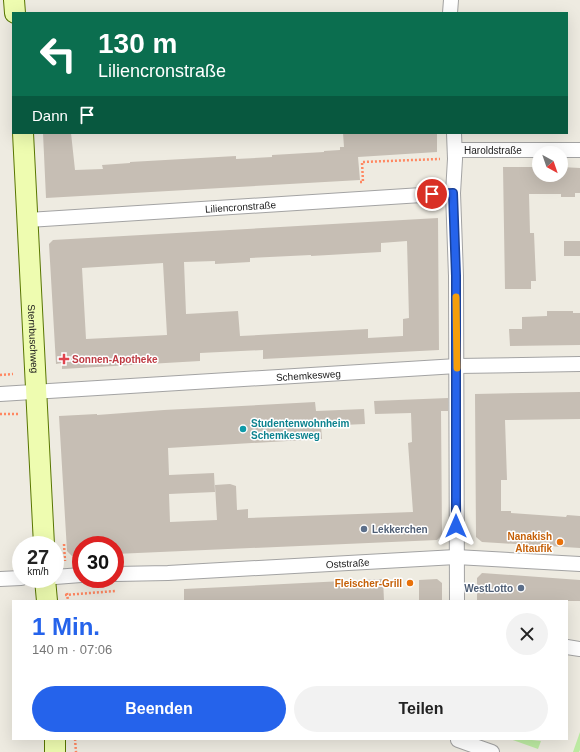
<!DOCTYPE html>
<html lang="de">
<meta charset="utf-8">
<style>
:root{--surface:#fff;--page:#f2f2f2;--text:#222;--muted:#767676;--accent:#2563eb}
body{margin:0;font-family:Arial,sans-serif;background:var(--page);color:var(--text);height:100vh;display:flex;flex-direction:column;font-size:15px;white-space:nowrap}
*{box-sizing:border-box;margin:0}
p{font-size:13px;color:var(--muted)}
.icon{flex:none;width:22px;height:22px;fill:none;stroke:currentColor;stroke-width:2;stroke-linecap:round;stroke-linejoin:round}
.map{position:relative;flex:1;overflow:hidden}
.details{position:absolute;left:12px;top:600px;width:556px;height:140px;display:flex;flex-direction:column;background:var(--surface);border-radius:0px;box-shadow:0 4px 16px #0002}
.details>*{flex:none}
.hud{position:absolute;left:12px;top:12px;width:556px;height:122px;border-radius:0px;box-shadow:0 4px 16px #0002;background:#0b6e4f;color:#fff;overflow:hidden}
.needle{width:26px;rotate:140deg}
.controls{position:absolute;left:532px;top:146px;display:grid;gap:8px}
.controls a{display:grid;place-items:center;width:36px;height:36px;border-radius:50%;background:var(--surface);box-shadow:0 4px 16px #0002;font-size:20px}
.speed{position:absolute;left:12px;top:536px;display:flex;gap:8px;font-size:20px;font-weight:700;text-align:center}
.speed>*{display:grid;place-content:center;width:52px;height:52px;border-radius:50%;background:var(--surface);box-shadow:0 4px 16px #0002;line-height:1}
.speed small{font-size:10px;font-weight:400}
.speed .limit{border:6px solid #d22;background:#fff;color:#111}
.pin{position:absolute;display:grid;place-items:center;width:34px;height:34px;color:#fff;margin:-17px;border:2px solid #fff;border-radius:50%;box-shadow:0 1px 4px #0007}
.me{position:absolute;width:44px;margin:-22px;rotate:0deg;stroke-linejoin:round;filter:drop-shadow(0 0 3px #0008)}
.turn{display:flex;align-items:center;gap:14px;height:84px;padding:0 20px;font-size:18px}
.turn .icon{width:52px;height:52px;stroke-width:2.5}
.turn b{display:block;font-size:28px;line-height:34px}
.then{display:flex;align-items:center;height:38px;padding:0 20px;background:#0003;gap:8px;font-size:15px}
.round{display:grid;place-items:center;flex:none;width:42px;height:42px;border-radius:21px;background:var(--page)}
.head{display:flex;align-items:center;justify-content:space-between;height:68px;padding:0 20px}
h1{font-size:24px;font-weight:700;line-height:30px;color:var(--accent)}
.action{display:flex;gap:8px;margin-top:auto;padding:8px 20px}
.action a{flex:1;height:46px;border-radius:24px;background:var(--accent);color:#fff;font-size:16px;font-weight:700;line-height:46px;text-align:center}
.action a+a{background:var(--page);color:var(--text)}
.map>svg:first-child{display:block}
.grass{fill:#bdeba3}
.building{fill:#c6beb4;fill-rule:evenodd}
.lines{fill:none;stroke-linecap:round;stroke-linejoin:round}
.street-casing{stroke:#a3a3a3;stroke-width:16}
.secondary-casing{stroke:#587600;stroke-width:22}
.path{stroke:#ff8761;stroke-width:2.5;stroke-dasharray:2 2;stroke-linecap:butt}
.street{stroke:#fff;stroke-width:14}
.secondary{stroke:#eefcb0;stroke-width:20}
.route-casing{stroke:#184099;stroke-width:10}
.route{stroke:#2563eb;stroke-width:7}
.slow{stroke:#f59e0b;stroke-width:7}
.health-dot{fill:#e0444e;stroke:#fff;stroke-width:1.5}
.culture-dot{fill:#0f9aa8;stroke:#fff;stroke-width:1.5}
.service-dot{fill:#5c6f8a;stroke:#fff;stroke-width:1.5}
.food-dot{fill:#e8710a;stroke:#fff;stroke-width:1.5}
.labels{text-anchor:middle;dominant-baseline:central;stroke-width:3;stroke-linejoin:round;paint-order:stroke}
.street-label{font-size:10px;fill:#1c1c1c;stroke:#fff}
.health-label{font-size:10px;font-weight:bold;fill:#be3a42;stroke:#fff;text-anchor:start}
.culture-label{font-size:10px;font-weight:bold;fill:#0d838f;stroke:#fff;text-anchor:start}
.service-label{font-size:10px;font-weight:bold;fill:#4e5e75;stroke:#fff;text-anchor:start}
.food-label{font-size:10px;font-weight:bold;fill:#c56008;stroke:#fff;text-anchor:end}
</style>
<div class="map">
<svg width="580" height="752" viewBox="0 0 580 752">
<rect width="100%" height="100%" fill="#eeebe1"/>
<path class="grass" d="M580,732v18l-1,2h-6z
M510,739h13l18,2 -3,8z"/>
<path class="building" d="M43,133h28l4,37 28,-1 -1,-4 28,-2v-1l106,-6v3l36,-2v-2l52,-3v-1l16,-1v-3h4l-1,-14h94v19l-79,5 2,23 -314,18z
M503,167h36v8h22v-8l19,1v25h-5v4h-14v-3h-32l1,39h4l2,48h-5v8h-26z
M438,218l1,132 -176,9v-9l-63,3v8l-138,8v-6l-6,1 -7,-120 4,-4zM407,241l2,77 -6,1v17l-35,2v-9l-128,7 -2,-25 -52,3 -2,-52 31,-1v3l35,-2v-4l61,-3v1l70,-4v-9zM163,263l4,72 -81,4 -4,-71z
M564,241h16v15h-16z
M547,311h26v2h7v32l-70,1 -1,-17h13v-12l25,-1z
M580,392v27l-75,1 2,60h-6v31h10v2l28,2 27,2 1,-2 13,1v32l-98,-6 -6,-5 -1,-143z
M448,398v13h-7l1,124 -5,5 -322,14v-9h-34v10l-9,1 -5,-5 -8,-135 38,-2v1l67,-5 151,-8 1,9 48,-2 1,15 -44,2 1,13 -154,9 1,27 45,-2 1,19 -46,2 1,28 47,-2 -2,-35 15,-1 6,2 1,24 11,-1v9l165,-6 -5,-69 4,-1 -1,-29 -36,1 -1,-13z
M482,573l98,7v21h-103v-23z
M383,579l1,22h-200v-12z
M437,579l5,4v18h-23v-21z"/>
<g class="lines">
<defs>
<g id="street">
<path d="M450,13l1,-13"/>
<path d="M454,133l1,26 -2,34 3,83 1,325"/>
<path id="s1" d="M455,150h125"/>
<path id="s2" d="M28,220l425,-27"/>
<path id="s3" d="M0,394l457,-28 123,-2"/>
<path id="s4" d="M115,574l53,-1 288,-16 124,7"/>
<path d="M55,577l26,-2"/>
<path d="M0,579l21,-1"/>
<path d="M567,647l13,2"/>
<path d="M458,740l34,12"/>
</g>
<g id="secondary">
<path d="M14,0l1,13"/>
<path id="s5" d="M23,133l21,412"/>
<path d="M45,579l2,22"/>
<path d="M55,739v13"/>
</g>
</defs>
<use href="#street" class="street-casing"/>
<use href="#secondary" class="secondary-casing"/>
<path class="path" d="M360,182h3l-1,-20 78,-3
M0,375l13,-1
M0,414h18v1
M64,544l1,17
M67,593l1,8
M65,595l50,-4
M75,739l1,13"/>
<use href="#street" class="street"/>
<use href="#secondary" class="secondary"/>
</g>
<g class="lines">
<defs>
<path id="route" d="M432,194l21,-1 3,83v250"/>
</defs>
<use href="#route" class="route-casing"/>
<use href="#route" class="route"/>
<path class="slow" d="M456,297l1,71"/>
</g>
<path class="health-dot" d="M62 353h4v4h4v4h-4v4h-4v-4h-4v-4h4z"/>
<circle class="culture-dot" cx="243" cy="429" r="4"/>
<g class="service-dot">
<circle cx="364" cy="529" r="4"/>
<circle cx="521" cy="588" r="4"/>
</g>
<g class="food-dot">
<circle cx="560" cy="542" r="4"/>
<circle cx="410" cy="583" r="4"/>
</g>
<g class="labels">
<g class="street-label">
<text stroke="none"><textPath href="#s1" startOffset="38">Haroldstraße</textPath></text>
<text stroke="none"><textPath href="#s2" startOffset="213">Liliencronstraße</textPath></text>
<text stroke="none"><textPath href="#s5" startOffset="206">Sternbuschweg</textPath></text>
<text stroke="none"><textPath href="#s3" startOffset="309">Schemkesweg</textPath></text>
<text stroke="none"><textPath href="#s4" startOffset="233">Oststraße</textPath></text>
</g>
<g class="health-label">
<text x="72" y="359">Sonnen-Apotheke</text>
</g>
<g class="culture-label">
<text x="251" y="423">Studentenwohnheim<tspan x="251" dy="12">Schemkesweg</tspan></text>
</g>
<g class="service-label">
<text x="372" y="529">Lekkerchen</text>
<text x="513" y="588" text-anchor="end">WestLotto</text>
</g>
<g class="food-label">
<text x="552" y="536">Nanakish<tspan x="552" dy="12">Altaufik</tspan></text>
<text x="402" y="583">Fleischer-Grill</text>
</g>
</g>
</svg>
<div class="controls">
<a><svg class="needle" viewBox="-14 -14 28 28"><path d="M0-13l5 13h-10z" fill="#e53935"/><path d="M0 13l5-13h-10z" fill="#767676"/></svg></a>
</div>
<div class="speed"><div>27<small>km/h</small></div><div class="limit">30</div></div>
<div class="pin" style="left:432px;top:194px;background:#d93025"><svg class="icon" aria-label="arrive" viewBox="0 0 24 24"><path d="M6 21V4h12l-3 4 3 4H6"/></svg></div>
<svg class="me" style="left:456px;top:526px" viewBox="-20 -20 40 40"><path d="M0-17L14 15 0 8-14 15z" fill="#2563eb" stroke="#fff" stroke-width="4"/></svg>
<div class="hud">
<div class="turn"><svg class="icon" aria-label="left" viewBox="0 0 24 24"><path d="M17 20v-9H6M10 6l-5 5 5 5"/></svg><div><b>130 m</b>Liliencronstraße</div></div>
<div class="then">Dann<svg class="icon" aria-label="arrive" viewBox="0 0 24 24"><path d="M6 21V4h12l-3 4 3 4H6"/></svg></div>
</div>
<section class="details">
<div class="head"><div><h1>1 Min.</h1><p>140 m · 07:06</p></div><a class="round"><svg class="icon" aria-label="close" viewBox="0 0 24 24"><path d="M6 6l12 12M18 6L6 18"/></svg></a></div>
<div class="action"><a>Beenden</a><a>Teilen</a></div>
</section>
</div>
